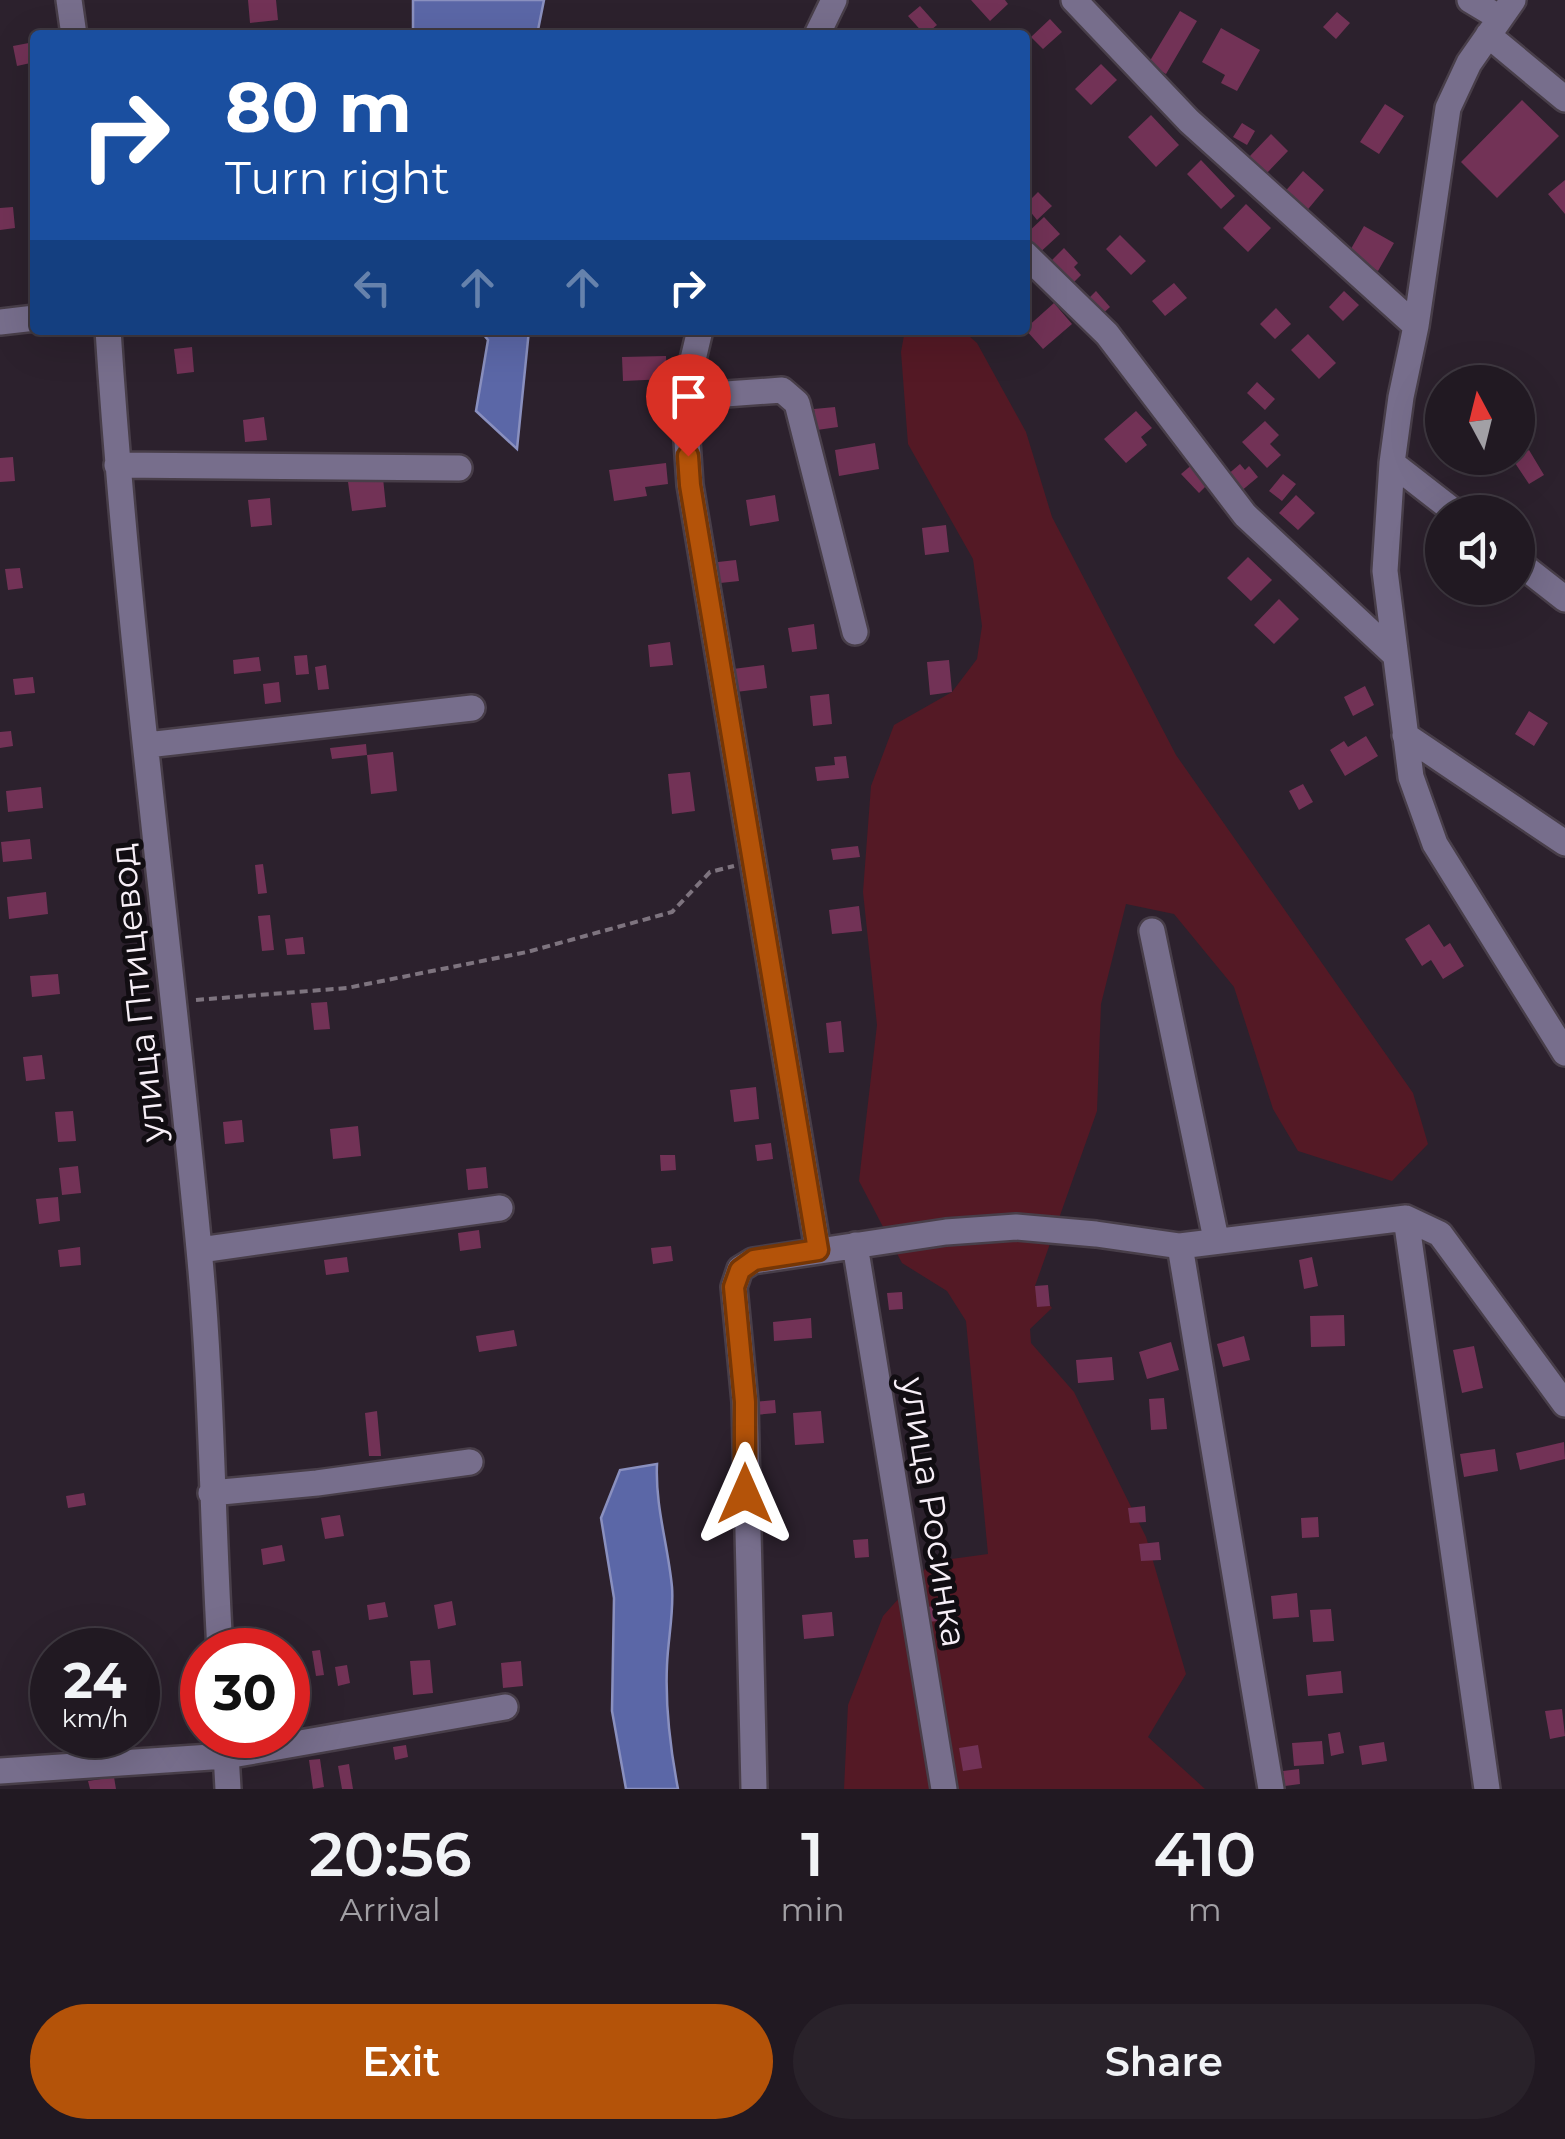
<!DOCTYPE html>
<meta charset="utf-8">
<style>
:root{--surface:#211922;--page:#29222a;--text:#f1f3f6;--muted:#a2a0a5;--line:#3e3840;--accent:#b45309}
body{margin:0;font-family:Montserrat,sans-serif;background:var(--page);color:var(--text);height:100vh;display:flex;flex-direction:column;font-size:38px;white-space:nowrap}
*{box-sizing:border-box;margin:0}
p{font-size:32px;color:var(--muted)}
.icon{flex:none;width:55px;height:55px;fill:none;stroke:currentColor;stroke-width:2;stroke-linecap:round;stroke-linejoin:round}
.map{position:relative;height:1789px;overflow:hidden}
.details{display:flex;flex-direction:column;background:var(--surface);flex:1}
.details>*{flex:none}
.banner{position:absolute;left:30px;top:30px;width:1000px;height:305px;border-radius:10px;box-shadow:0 10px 40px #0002,0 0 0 2px var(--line);background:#1a4fa0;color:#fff;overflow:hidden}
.needle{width:65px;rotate:353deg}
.buttons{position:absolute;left:1425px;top:365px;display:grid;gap:20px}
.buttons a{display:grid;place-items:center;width:110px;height:110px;border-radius:50%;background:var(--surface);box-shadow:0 10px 40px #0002,0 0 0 2px var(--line);font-size:50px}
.speed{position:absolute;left:30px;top:1628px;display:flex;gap:20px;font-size:50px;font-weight:700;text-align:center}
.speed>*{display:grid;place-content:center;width:130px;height:130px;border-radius:50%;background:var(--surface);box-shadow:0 10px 40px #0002,0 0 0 2px var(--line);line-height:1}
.speed small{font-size:25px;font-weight:400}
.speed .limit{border:15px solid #d22;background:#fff;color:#111}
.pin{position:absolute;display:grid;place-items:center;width:85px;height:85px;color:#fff;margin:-102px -42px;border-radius:50% 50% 50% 0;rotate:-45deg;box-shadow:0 0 10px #0007}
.pin .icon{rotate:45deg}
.me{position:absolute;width:110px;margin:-55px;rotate:0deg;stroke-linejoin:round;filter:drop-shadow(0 0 8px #0008)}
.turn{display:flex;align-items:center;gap:35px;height:210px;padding:0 30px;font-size:45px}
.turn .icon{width:130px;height:130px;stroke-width:2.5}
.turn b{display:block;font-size:70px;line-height:85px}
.lanes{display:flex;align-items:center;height:95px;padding:0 30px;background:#0003;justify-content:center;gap:50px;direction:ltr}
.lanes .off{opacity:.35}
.eta{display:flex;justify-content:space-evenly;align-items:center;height:170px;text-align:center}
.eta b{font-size:60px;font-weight:600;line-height:70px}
.primary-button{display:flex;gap:20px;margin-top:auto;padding:20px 30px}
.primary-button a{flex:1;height:115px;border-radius:60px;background:var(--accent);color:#fff;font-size:40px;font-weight:600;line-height:115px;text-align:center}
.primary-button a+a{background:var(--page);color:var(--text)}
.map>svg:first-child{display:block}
.green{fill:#541925}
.water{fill:#5b67a7;stroke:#8a90bf;stroke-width:2.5}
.building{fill:#723256}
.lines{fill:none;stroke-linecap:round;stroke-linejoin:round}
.minor-casing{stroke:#483e49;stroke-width:30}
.path{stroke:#7e747f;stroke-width:4;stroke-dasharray:8 5;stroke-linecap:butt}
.minor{stroke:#776e8c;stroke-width:25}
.route-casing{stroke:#753606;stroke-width:25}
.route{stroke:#b45309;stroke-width:18}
.labels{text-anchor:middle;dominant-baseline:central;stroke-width:10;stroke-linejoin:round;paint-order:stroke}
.street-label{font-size:35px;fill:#f7eff7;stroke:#110d12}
</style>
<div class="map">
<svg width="1565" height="1789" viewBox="0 0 1565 1789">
<rect width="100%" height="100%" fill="#2c212d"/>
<path class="green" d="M905,330h57l15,13 49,89 26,85 124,238 237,338 15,51 -36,37 -94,-30 -25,-42 -39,-122 -60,-73 -48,-10 -25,100 -4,107 -62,175 17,22 -22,21 1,14 43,49 72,145 40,137 -38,63 57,52h-361l4,-84 35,-89 43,-48 18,-8 44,-6 -22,-233 -19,-30 -45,-28 -43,-82 18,-156 -14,-133 8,-106 23,-61 58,-33 25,-33 5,-33 -9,-67 -65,-115 -7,-92z"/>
<path class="water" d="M413,0h131l-7,35h-124z
M480,330h49l-12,119 -41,-38 12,-71z
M657,1464c-2,42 11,81 15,123 2,25 -4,52 -5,78 -2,43 3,82 11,124h-52l-14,-78 2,-113 -13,-80 19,-48z"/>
<path class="building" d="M248,0h28l2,20 -28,3z
M971,0h34l3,4 -18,17z
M920,6l17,19 -12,10 -17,-19z
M1180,11l17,10 -31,53 -18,-10z
M1337,12l13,11 -14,16 -13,-12z
M1050,19l12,13 -19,17 -12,-12z
M1221,28l39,22 -23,41 -16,-8 4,-8 -23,-13z
M34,42l1,20 -18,4 -4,-20z
M1101,64l16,16 -26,25 -16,-16z
M1522,100l37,36 -62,62 -36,-36z
M1385,104l19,12 -25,38 -19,-12z
M1151,115l28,30 -23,22 -28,-30z
M1242,123l13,8 -8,14 -14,-8z
M1271,134l17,17 -22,23 -17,-17z
M1201,160l34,36 -14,13 -34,-35z
M1303,171l21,19 -20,24 -22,-19z
M1565,180v34l-17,-20z
M1038,192l14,14 -15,14 -12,-15z
M1246,204l25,24 -23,24 -25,-24z
M13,207l2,21 -15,2v-22z
M1044,217l16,17 -24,22 -11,-12v-9z
M1364,226l30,17 -16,28 -30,-17z
M1120,235l26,26 -15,14 -25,-26z
M1064,248l14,15 -4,4 7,8 -10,10 -25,-19z
M1174,283l13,15 -22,18 -13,-15z
M1096,291l14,16 -13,12 -14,-15z
M1344,291l15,14 -16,16 -14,-14z
M1054,303l18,21 -29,25 -18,-20z
M1276,308l15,16 -16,15 -15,-15z
M1308,334l28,29 -17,16 -28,-29z
M192,347l2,25 -17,2 -3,-25z
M666,356l1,23 -44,2 -1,-24z
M1257,382l18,17 -10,11 -18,-17z
M835,407l3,20 -21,3 -3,-21z
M1136,411l16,17 -11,9 6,8 -21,18 -22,-24z
M264,417l3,23 -22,2 -2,-22z
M1265,421l14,14 -9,9 11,11 -14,13 -25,-26z
M875,443l4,26 -40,7 -4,-26z
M1529,450l15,25 -15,9 -16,-24z
M13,457l2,24 -15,1v-24z
M666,463l2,21 -23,3 2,9 -33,5 -5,-31z
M1194,463l17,18 -12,12 -18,-19z
M1240,464l5,6 4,-4 9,11 -18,15 -14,-16z
M1283,474l13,10 -14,17 -13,-10z
M383,478l3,29 -34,4 -4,-29z
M775,495l4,26 -29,5 -4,-26z
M1296,495l19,18 -17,17 -19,-17z
M270,498l2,27 -21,2 -3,-27z
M946,525l3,27 -24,3 -3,-27z
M1248,557l24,23 -21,21 -24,-23z
M736,560l3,21 -28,3 -2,-21z
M20,568l3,20 -15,2 -3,-21z
M1279,599l20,20 -25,25 -20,-19z
M814,624l3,25 -25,3 -4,-24z
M670,642l3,23 -23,2 -2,-22z
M307,655l2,19 -13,1 -2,-19z
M259,657l2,14 -27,3 -1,-14z
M949,660l3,32 -22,3 -3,-33z
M326,665l3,24 -11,1 -3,-23z
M764,665l3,23 -31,4 -3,-23z
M33,677l2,16 -20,2 -2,-16z
M279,682l2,20 -16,2 -2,-20z
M1365,686l9,19 -21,11 -9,-19z
M829,694l3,30 -19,2 -3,-30z
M1529,711l19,12 -14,23 -19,-12z
M11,731l2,15 -13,2v-16z
M1366,736l12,20 -33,20 -15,-26 14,-9 4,6z
M366,744l1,11 -35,4 -2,-11z
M393,752l4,39 -26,3 -4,-39z
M846,756l3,22 -32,3 -2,-14 20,-2 -1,-8z
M690,772l5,39 -23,3 -4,-40z
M1303,784l10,18 -14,8 -10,-19z
M41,787l2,21 -35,4 -2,-21z
M30,839l2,20 -29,3 -2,-20z
M858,846l2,11 -27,3 -2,-11z
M263,864l4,29 -9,1 -3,-29z
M46,892l2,22 -39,5 -2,-22z
M859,906l3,25 -30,3 -3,-24z
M270,915l4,35 -12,1 -4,-35z
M1429,924l15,23 6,-4 14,23 -21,13 -12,-19 -9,6 -17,-27z
M303,937l2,17 -18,1 -2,-16z
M58,974l2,20 -28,3 -2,-21z
M327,1002l3,27 -16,1 -3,-27z
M841,1021l3,31 -15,1 -3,-30z
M42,1055l3,24 -19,2 -3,-24z
M756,1087l3,32 -25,3 -4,-32z
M73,1111l3,30 -18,1 -3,-30z
M242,1120l2,22 -19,2 -2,-22z
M358,1126l3,30 -28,3 -3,-30z
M771,1143l2,16 -16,2 -2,-16z
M660,1155h15l1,15 -15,1z
M78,1166l3,27 -19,2 -3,-27z
M486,1167l2,21 -20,2 -2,-21z
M58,1197l2,24 -21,3 -3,-25z
M479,1230l2,18 -21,3 -2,-18z
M671,1246l2,15 -20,3 -2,-16z
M80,1247l1,18 -21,2 -2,-17z
M347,1257l2,15 -23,3 -2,-15z
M1312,1257l6,29 -14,3 -5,-29z
M1048,1285l2,21 -13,1 -2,-21z
M902,1292l1,17 -14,1 -2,-17z
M1344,1315l1,31 -34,1 -1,-31z
M811,1318l1,20 -38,3 -1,-19z
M514,1330l3,16 -38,6 -3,-16z
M1244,1336l6,24 -27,7 -6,-23z
M1171,1342l8,28 -32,9 -8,-27z
M1474,1346l9,42 -21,5 -9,-43z
M1112,1357l2,23 -36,3 -2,-23z
M1164,1398l3,31 -16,1 -2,-31z
M775,1400l1,13 -21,2 -1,-13z
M377,1411l4,45h-12l-4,-43z
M821,1411l3,32 -29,2 -2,-32z
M1564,1442l1,17 -45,11 -4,-17z
M1495,1449l3,22 -34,6 -4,-23z
M84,1493l2,12 -18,3 -2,-12z
M1145,1506l1,16 -16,1 -2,-15z
M340,1515l4,21 -19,3 -4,-21z
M1318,1517l1,20 -17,1 -1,-20z
M868,1539l1,18 -14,1 -2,-18z
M1159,1542l2,18 -20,1 -2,-17z
M282,1545l3,16 -22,4 -2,-16z
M1297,1593l2,24 -26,2 -2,-23z
M452,1601l4,24 -18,4 -4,-24z
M385,1602l3,15 -19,3 -2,-15z
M957,1604l1,15 -31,3 -1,-15z
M1331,1609l3,32 -21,1 -3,-32z
M832,1612l2,24 -30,3 -2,-24z
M105,1634l3,16h-41l-1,-10z
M320,1650l4,25 -8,1 -4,-25z
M430,1660l3,33 -20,2 -3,-34z
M521,1661l2,25 -20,2 -2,-25z
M347,1665l3,18 -12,3 -3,-19z
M1341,1671l2,22 -35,3 -2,-21z
M1562,1709l3,27 -15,3 -5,-28z
M1340,1732l4,21 -13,3 -3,-22z
M1322,1741l2,23 -30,2 -2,-23z
M1384,1742l3,19 -25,4 -3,-19z
M406,1745l2,12 -13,3 -2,-13z
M978,1745l4,23 -19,3 -4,-23z
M320,1759l4,28 -11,2 -4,-29z
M349,1764l4,25h-11l-4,-23z
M1299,1769l1,15 -15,2 -2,-15z
M114,1777l2,12h-26l-2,-8z"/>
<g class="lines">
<defs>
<path id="minor" d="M69,0l5,35
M1074,0l115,121 227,205
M1470,0l30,18
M1513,0l-44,63 -21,45 -32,218 -15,71 -9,66 -7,108 26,206 24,67 130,209
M817,35l17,-35
M1488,35l77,64
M1025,254l82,80 138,181 148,138
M0,322l35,-4
M108,330c20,307 62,613 91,919 13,133 13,268 21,401
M700,330l-16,67 6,88 128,765
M684,397l98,-7 15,13 58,229
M1392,463l63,49
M117,465l342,3
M1518,562l47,37
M1405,735l160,108
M147,745l325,-37
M1152,931l64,308
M1406,1218l81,571
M855,1245l89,544
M1180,1246l91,543
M200,1250l300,-42
M211,1493l106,-10 153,-21
M225,1735l3,54
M0,1771l226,-15 279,-49
M754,1789l-9,-387 -11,-115 6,-18 13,-8 193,-29 70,-5 80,7 84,12 226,-28 34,16 125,170"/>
</defs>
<use href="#minor" class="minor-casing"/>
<path class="path" d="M196,1000l151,-12 180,-36 145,-40 38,-40 24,-6"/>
<use href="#minor" class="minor"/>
</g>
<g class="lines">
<defs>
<path id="route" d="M688,456l2,29 128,765 -64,10 -14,10 -6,17 11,115v92"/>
</defs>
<use href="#route" class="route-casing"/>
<use href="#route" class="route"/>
</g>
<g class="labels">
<g class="street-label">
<text transform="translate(137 993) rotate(-96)">улица Птицевод</text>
<text transform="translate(934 1512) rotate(81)">улица Росинка</text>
</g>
</g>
</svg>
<div class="buttons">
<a><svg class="needle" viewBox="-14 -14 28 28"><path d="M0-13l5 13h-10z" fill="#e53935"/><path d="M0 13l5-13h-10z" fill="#a2a0a5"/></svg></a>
<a><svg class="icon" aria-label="sound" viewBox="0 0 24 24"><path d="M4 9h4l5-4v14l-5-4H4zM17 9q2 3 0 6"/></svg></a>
</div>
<div class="speed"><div>24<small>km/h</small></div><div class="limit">30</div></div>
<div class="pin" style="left:688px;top:456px;background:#d93025"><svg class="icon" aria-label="arrive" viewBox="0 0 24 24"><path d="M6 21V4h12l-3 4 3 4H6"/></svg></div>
<svg class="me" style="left:745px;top:1494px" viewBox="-20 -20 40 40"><path d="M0-17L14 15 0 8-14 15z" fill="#b45309" stroke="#fff" stroke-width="4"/></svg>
<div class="banner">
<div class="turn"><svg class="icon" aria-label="right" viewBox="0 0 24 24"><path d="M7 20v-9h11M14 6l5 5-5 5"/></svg><div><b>80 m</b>Turn right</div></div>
<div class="lanes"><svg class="icon off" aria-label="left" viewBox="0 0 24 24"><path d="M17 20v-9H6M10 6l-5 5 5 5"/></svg><svg class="icon off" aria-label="ahead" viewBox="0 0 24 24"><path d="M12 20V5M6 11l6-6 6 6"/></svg><svg class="icon off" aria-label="ahead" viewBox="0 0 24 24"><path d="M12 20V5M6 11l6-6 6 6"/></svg><svg class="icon" aria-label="right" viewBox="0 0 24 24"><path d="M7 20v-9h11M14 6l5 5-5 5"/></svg></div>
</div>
</div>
<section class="details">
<div class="eta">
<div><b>20:56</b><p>Arrival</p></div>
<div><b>1</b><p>min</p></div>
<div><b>410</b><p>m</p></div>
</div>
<div class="primary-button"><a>Exit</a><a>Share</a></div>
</section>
